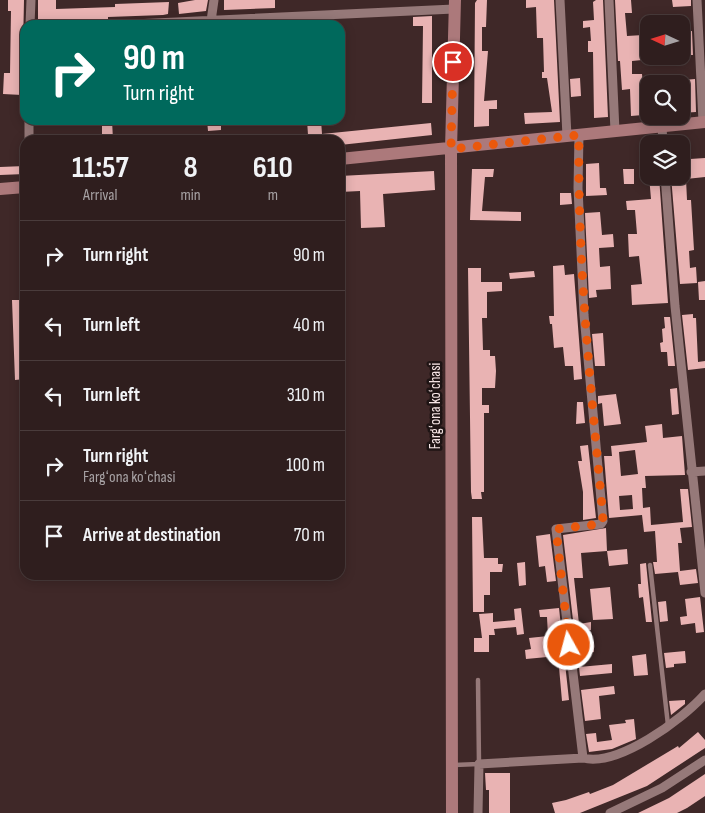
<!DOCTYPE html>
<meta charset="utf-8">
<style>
:root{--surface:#2f1e1e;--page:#3b2b2b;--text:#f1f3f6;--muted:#a7a2a4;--line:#4a3c3c}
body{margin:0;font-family:"Sofia Sans Condensed",sans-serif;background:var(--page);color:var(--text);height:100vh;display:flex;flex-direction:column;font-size:19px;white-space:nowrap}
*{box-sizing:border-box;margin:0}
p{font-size:16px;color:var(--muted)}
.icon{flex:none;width:28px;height:28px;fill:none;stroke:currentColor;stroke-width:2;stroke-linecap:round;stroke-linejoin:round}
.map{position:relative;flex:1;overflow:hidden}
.panel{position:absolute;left:20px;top:135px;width:325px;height:445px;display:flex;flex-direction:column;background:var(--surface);border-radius:15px;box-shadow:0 2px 12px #0003,0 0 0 1px var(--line)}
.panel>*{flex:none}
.guide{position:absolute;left:20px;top:20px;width:325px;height:105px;border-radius:15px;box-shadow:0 2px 12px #0003,0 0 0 1px var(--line);background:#00695c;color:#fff;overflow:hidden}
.needle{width:32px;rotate:274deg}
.controls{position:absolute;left:640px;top:15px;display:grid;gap:10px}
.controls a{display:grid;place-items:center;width:50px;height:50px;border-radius:10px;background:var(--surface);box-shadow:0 2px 12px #0003,0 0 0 1px var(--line);font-size:25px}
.pin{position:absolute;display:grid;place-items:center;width:42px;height:42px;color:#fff;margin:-21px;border:2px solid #fff;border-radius:50%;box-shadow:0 1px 5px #0007}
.me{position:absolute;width:55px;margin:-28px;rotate:353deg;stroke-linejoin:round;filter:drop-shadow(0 0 4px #0008)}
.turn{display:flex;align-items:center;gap:18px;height:105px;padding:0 20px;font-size:22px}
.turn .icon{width:65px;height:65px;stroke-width:2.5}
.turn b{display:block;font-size:35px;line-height:42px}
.eta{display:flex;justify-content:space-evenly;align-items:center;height:85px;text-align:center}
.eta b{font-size:30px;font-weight:700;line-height:35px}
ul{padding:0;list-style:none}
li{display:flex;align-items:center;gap:15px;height:70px;padding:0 20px;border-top:1px solid var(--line)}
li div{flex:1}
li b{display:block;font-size:19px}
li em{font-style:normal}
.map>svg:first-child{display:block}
.building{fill:#e9b3b3;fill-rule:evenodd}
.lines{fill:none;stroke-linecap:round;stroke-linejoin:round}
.lane{stroke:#967979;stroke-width:4.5}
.street{stroke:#967979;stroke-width:9}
.secondary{stroke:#ac797b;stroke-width:12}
.route{stroke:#ea580c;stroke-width:9;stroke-dasharray:0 16.2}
.labels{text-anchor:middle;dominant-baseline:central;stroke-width:5;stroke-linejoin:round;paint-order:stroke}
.street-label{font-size:15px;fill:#f6e5e5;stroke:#1e1414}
</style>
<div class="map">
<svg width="705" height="813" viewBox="0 0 705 813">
<rect width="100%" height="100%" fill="#3f2828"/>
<path class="building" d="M8,0h16l-2,95 -19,-1 1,-21h6l1,-62h-3z
M38,0h18v9l59,-2v-3l54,-2 -1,12 -5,1 -55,2v3l-70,3z
M195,0h13l-2,11 -27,3 -1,-11z
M224,0h51v8l-51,2z
M477,0h10l-1,27h-4v24h6l-4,50 13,-1v9h-8v17l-15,1 1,-124z
M526,0h28l6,122 -35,2 -1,-11 28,-1 -5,-34h-5v-6h2l-1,-34h-6l-1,-31 -10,1z
M596,0h7l5,117 -14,1 -1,-66h-5v-11h3l-1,-14 -7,1v-7l11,-1 -1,-18z
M615,0h16l1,13h-7l2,23 16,-1 -1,25 -10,1v13h10l3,35 -3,1 1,5 -12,1 -1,-27 -8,1 -2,-29h-2z
M672,0h19v6l-18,1z
M432,16v87h-10l1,-77h-10v-9z
M692,31l1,24h-12v-23z
M580,78l1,18 -10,1 -1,-18z
M695,79l1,33 -15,1v-13h5l-2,-20z
M102,120h10l1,20h-11z
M207,120h14v10l-13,1z
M307,120h14l1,14 109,-11 1,12 -92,10v-5h-35v-5h3z
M705,158v19l-19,2 1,21h4l3,50 -5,1 1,17 6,-1 1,16 -17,1 -9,-108h10v-5h10l-1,-12z
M599,163l1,25h6l1,7 -21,1v-32z
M25,166v8l-25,1v-8z
M472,169h22l-1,8h-8l-3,34 39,1v9l-51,-1z
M623,169h11v15h-10z
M434,171l1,19 -52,4 2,33 -24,1 -1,-37 -20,1v-16z
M649,176h10l9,127 -36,2 -1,-20 11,-1 -3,-28 -10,1 -1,-23h9l-2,-24h-8l-1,-9 25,-2z
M560,193h11l1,11 -12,1z
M600,212l2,23 11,-1 1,13 -15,1 1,19 10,-1 1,23 -15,1 1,7 -8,1 -4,-85z
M564,265l1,10 9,-1 8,105 -8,1 -1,-14h-8l-2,-19 -9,1 -2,-24h-2l-1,-8h5l-1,-50z
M468,268h13v14h21v9l-15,1v26h-5l1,32h7v6h5l1,15 -1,17h-13v17h7v8h-5v79h-3l1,7h-10l-1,-7z
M534,271l1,6 -25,2 -1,-6z
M705,281v19h-6l-1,-18z
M12,300h13v79l-10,1z
M693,314v4h3l2,44 7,-1v7l-17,2 -6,-55z
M664,317h6l5,49h-7l-1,-14h-6l-1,-9 3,-1 -1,-13 3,-1z
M603,333l2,33h-10l-3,-32z
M677,388l2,26 -7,1 -2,-26z
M616,394l5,30 -17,2 -2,-23 -4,1v-8z
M577,402h6l2,21 -9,1z
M662,424l1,14 19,-2 3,39 -40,1 1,12h-4l1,20 7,-1 1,18 32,-3 -3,-33h8l4,38 -12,1 2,15h-4l2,28 16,-2 2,14 -18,2 -2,-13 -23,2 -2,-12h4l-2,-31 -11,1 -2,-17 -33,3 -5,-62h8l-1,-10 36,-4 -2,-16zM635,450l3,24 -17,2 -2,-24zM632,495l1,14 -13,1 -1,-14z
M588,445l8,73 -13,2v-28l-5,-31h4l-2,-15z
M472,517h10l2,41h14v6h5l-1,8h-12v23h-6v17h-11z
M606,528l1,23 -26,2 2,25h-9l5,46 12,-2v8l-8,1v12l11,-1v10l-17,2 -14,-119z
M550,534l6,47 -9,1 -2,-16 -6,1 -3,-31z
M627,549l1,15 -19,2 -2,-15z
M525,562l1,23 -7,1 -2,-23z
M646,563l6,59h-6l-3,-25 -4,1 -1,-14h3l-1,-20z
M610,587l3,32 -20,1 -3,-31z
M700,597l4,35 -8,1 -1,-10 -14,2 -1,-8 7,-1 -2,-17z
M666,601l2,20 -8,1 -2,-20z
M521,608l3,26 -7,1 -1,-8 -22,2 1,6h-6v17h-15v-14h8l-3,-24 14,-1v9l22,-2 -1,-11z
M559,608l10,92 -7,1 -4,-45 -32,3 -1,-9 6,-1 -2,-11 19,-2 -1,-19h-7l-1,-7z
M685,651l1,12 -12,1v3l-8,1 -2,-15z
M646,654l2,21 -14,1 -2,-20z
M612,664v9l-32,3 -1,-9z
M614,686l1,8 -16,2 2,23 -16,2 -4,-31z
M685,700v4l-14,11 -2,-14z
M634,719l2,20 -24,10 -23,3 -3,-18 10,-1 1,9 15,-2 -3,-15 17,-2 -1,-3z
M698,732l7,8v8l-58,38 -67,27h-25l-3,-10 14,-3 23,-8 1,2 23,-9 65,-39 1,2z
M485,773h25v40h-21v-23h-3z
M705,774v22l-18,12 -10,5h-39l31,-15z"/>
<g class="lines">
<path class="lane" d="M650,565l18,160
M454,765l25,-1 -1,-84"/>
<path class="street" d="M560,0l7,136
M609,0l6,131
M697,0l6,122
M211,21l3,-21
M30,25l1,-25
M112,25l342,-16
M662,126l1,18
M579,135l-1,53 6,127 19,206 -2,3 -45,5 27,229
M29,140v-20
M665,176l10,130 30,287
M691,472l14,-1
M478,813l1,-49 104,-6c35,9 99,-38 122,-64
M610,813l52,-25 43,-28"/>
<path class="secondary" d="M340,159l365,-37
M0,189l25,-2
M452,813l-1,-664 4,-149"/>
</g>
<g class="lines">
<path class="route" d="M453,62l-2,87 128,-14c-2,128 12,254 24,382l-2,7 -45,5 13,116"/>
</g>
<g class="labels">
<g class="street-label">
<text transform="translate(435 406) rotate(-90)">Fargʻona koʻchasi</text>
</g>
</g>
</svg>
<div class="controls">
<a><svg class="needle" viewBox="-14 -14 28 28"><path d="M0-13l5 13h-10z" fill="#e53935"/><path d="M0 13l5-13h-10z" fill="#a7a2a4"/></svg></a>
<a><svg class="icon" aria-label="search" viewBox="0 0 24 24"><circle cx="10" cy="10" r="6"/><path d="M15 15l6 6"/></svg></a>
<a><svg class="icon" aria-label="layers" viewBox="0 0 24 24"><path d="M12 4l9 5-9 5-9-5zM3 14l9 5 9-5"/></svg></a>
</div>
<div class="pin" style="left:453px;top:62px;background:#d93025"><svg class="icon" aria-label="arrive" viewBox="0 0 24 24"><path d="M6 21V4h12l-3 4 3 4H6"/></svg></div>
<svg class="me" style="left:569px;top:645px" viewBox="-20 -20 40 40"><circle r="17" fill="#ea580c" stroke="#fff" stroke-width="3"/><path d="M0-11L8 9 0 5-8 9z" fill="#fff"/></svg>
<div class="guide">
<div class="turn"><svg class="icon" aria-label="right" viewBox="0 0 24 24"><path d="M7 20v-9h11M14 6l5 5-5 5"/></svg><div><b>90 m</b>Turn right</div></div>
</div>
<section class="panel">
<div class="eta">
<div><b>11:57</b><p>Arrival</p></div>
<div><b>8</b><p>min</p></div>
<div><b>610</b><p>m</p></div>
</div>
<ul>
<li><svg class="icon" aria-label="right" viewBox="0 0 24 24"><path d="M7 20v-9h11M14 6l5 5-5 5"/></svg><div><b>Turn right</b></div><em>90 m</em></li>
<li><svg class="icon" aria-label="left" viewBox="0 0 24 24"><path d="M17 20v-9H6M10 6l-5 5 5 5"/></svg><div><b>Turn left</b></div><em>40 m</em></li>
<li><svg class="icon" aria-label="left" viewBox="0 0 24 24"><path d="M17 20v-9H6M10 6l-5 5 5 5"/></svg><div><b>Turn left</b></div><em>310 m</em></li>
<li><svg class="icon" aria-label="right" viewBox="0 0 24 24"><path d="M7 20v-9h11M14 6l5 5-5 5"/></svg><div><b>Turn right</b><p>Fargʻona koʻchasi</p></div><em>100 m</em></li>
<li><svg class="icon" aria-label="arrive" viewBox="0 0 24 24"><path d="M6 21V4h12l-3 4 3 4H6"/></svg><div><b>Arrive at destination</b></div><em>70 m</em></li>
</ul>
</section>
</div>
